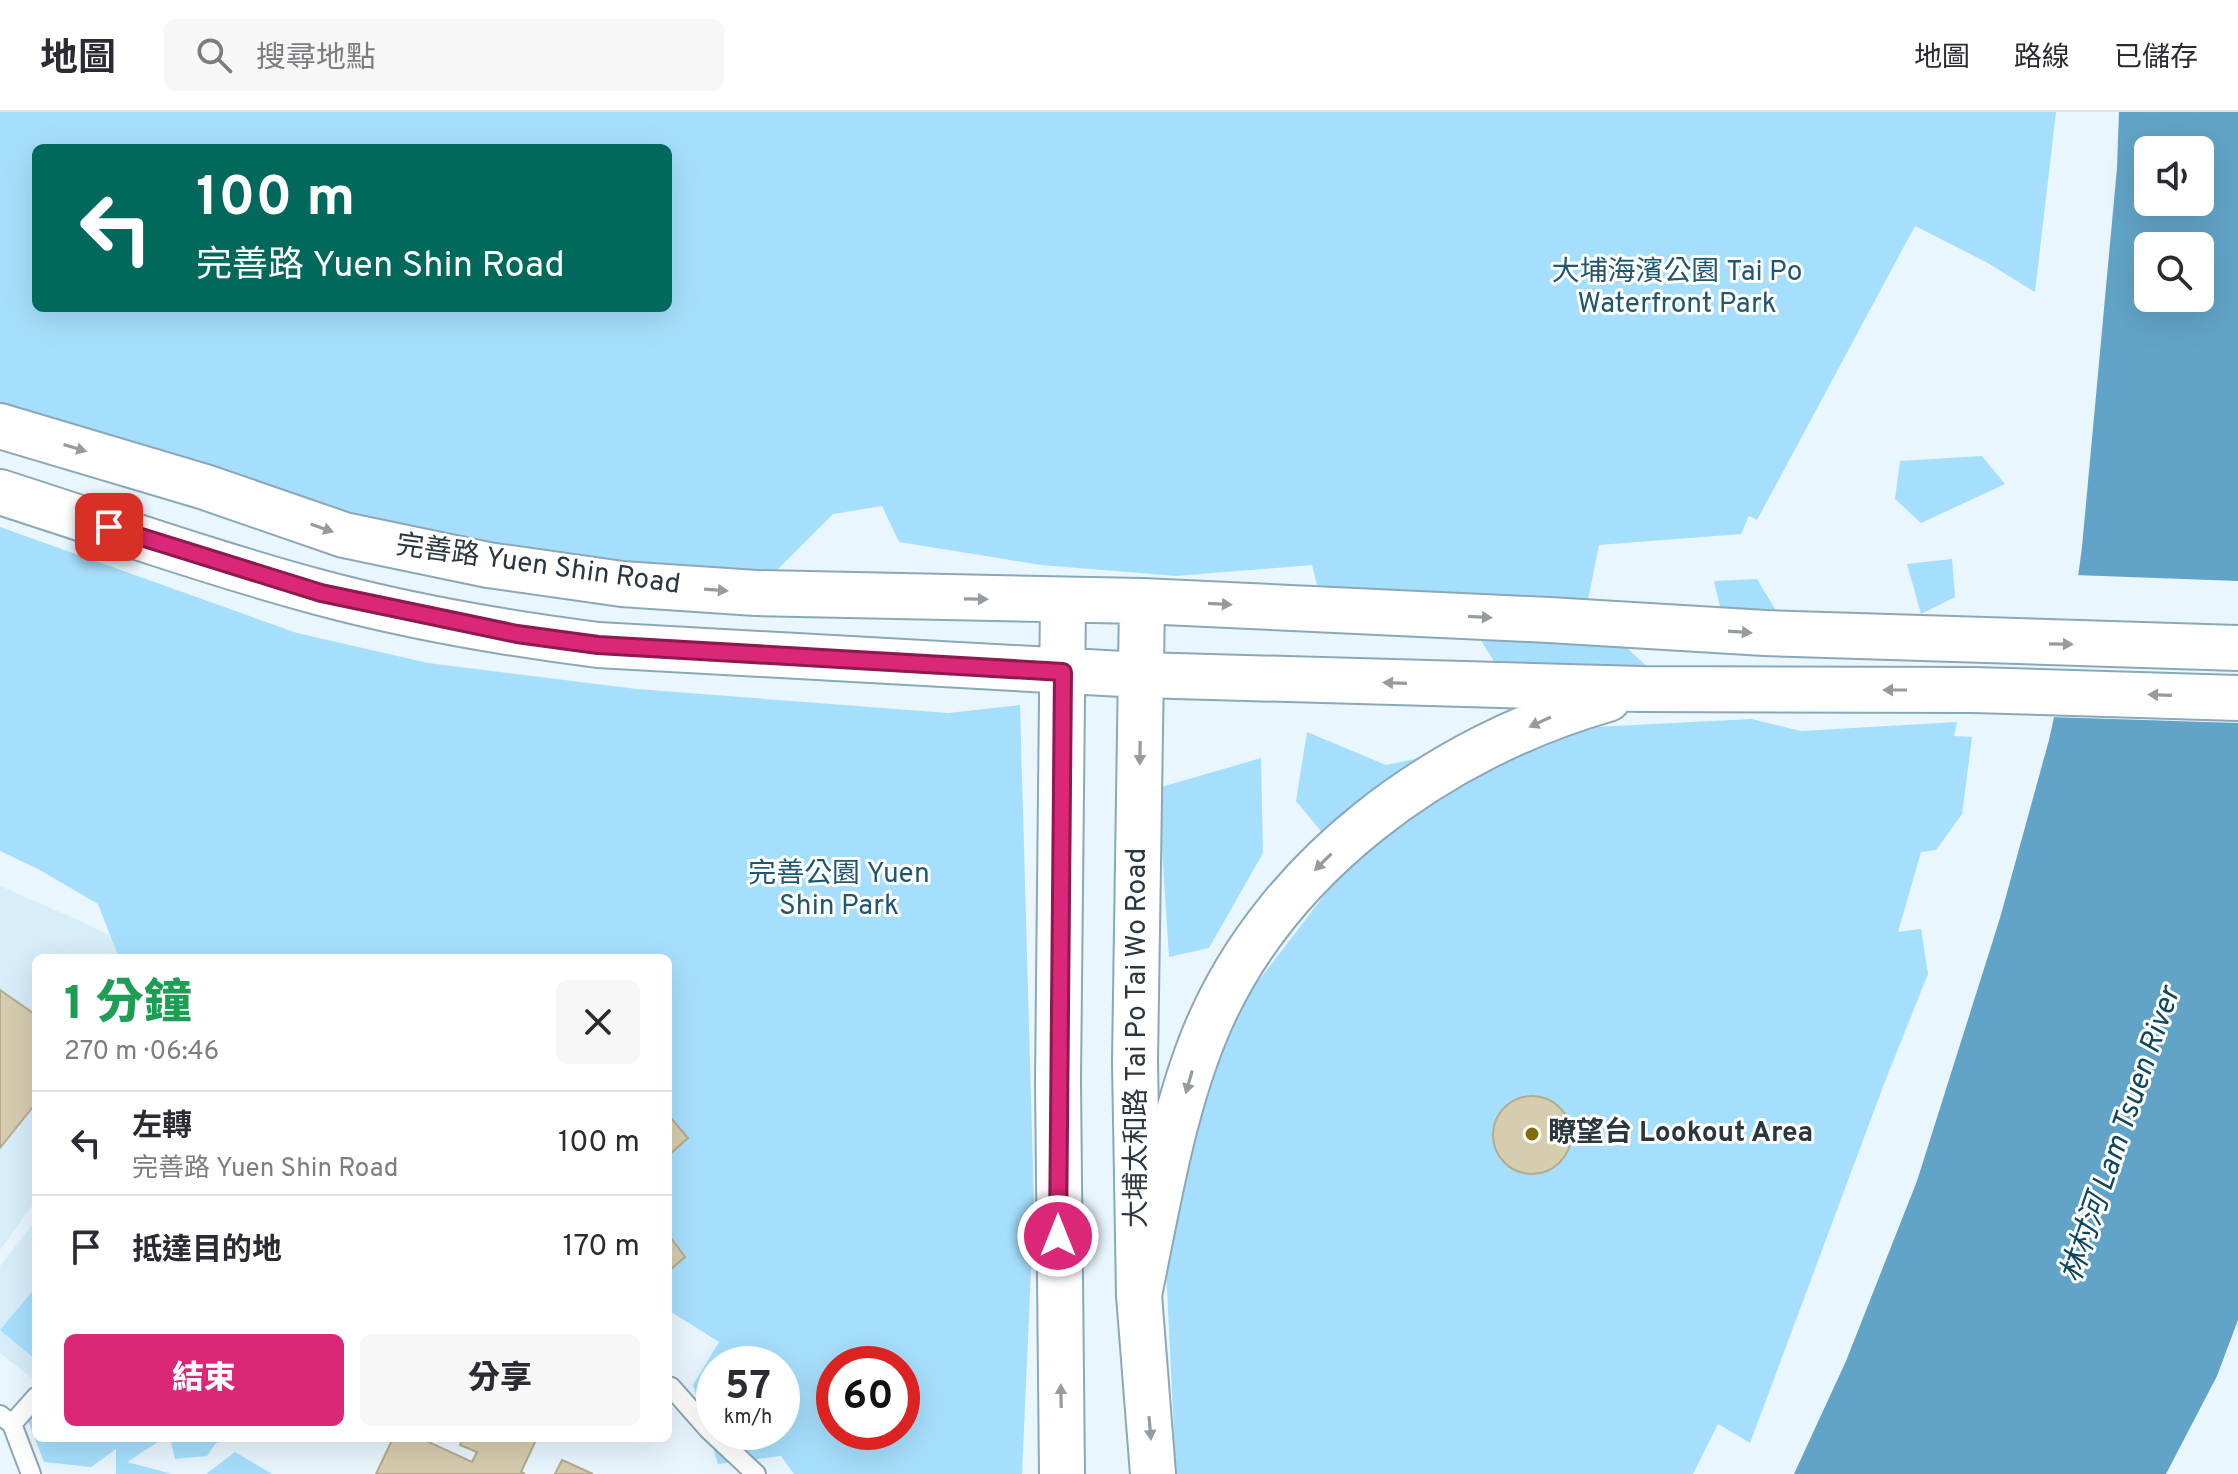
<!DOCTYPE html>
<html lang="zh-TW">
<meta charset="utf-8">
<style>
:root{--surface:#fff;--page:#f7f7f7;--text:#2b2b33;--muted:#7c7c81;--line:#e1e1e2;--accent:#db2777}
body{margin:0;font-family:Overpass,"Noto Sans TC",sans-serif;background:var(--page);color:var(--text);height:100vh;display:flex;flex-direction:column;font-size:30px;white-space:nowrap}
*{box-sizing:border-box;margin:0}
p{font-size:26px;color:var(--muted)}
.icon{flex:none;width:44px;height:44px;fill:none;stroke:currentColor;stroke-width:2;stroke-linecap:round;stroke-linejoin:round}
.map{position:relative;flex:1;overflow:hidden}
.panel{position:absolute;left:32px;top:842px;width:640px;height:488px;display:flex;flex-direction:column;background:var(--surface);border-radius:12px;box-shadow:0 8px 32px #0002}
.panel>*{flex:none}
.hud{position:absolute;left:32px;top:32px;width:640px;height:168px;border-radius:12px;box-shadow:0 8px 32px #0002;background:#00695c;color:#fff;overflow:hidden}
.controls{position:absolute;left:2134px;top:24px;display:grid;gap:16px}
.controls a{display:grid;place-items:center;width:80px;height:80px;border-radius:12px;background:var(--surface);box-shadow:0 8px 32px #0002;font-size:40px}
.speed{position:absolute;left:696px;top:1234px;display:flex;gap:16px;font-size:40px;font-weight:700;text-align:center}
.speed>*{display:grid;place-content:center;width:104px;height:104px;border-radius:50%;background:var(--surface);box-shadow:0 8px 32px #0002;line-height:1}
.speed small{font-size:20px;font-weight:400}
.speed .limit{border:12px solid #d22;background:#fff;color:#111}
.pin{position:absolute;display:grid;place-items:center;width:68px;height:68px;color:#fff;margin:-34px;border-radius:16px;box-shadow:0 4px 12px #0006}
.me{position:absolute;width:88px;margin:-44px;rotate:0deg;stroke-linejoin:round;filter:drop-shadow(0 0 6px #0008)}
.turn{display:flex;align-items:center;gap:28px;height:168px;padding:0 32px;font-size:36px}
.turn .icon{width:104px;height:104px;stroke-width:2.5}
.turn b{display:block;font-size:56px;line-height:68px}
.round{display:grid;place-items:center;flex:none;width:84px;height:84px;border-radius:12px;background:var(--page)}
.head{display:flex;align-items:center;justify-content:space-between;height:136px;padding:0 32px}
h1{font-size:48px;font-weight:800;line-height:60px;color:#1e9e55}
.action{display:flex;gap:16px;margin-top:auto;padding:16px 32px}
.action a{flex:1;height:92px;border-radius:12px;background:var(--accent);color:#fff;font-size:32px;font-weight:800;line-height:92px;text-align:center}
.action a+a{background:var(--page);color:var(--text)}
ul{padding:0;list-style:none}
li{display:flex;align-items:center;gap:24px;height:104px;padding:0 32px;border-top:2px solid var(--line)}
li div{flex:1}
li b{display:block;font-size:30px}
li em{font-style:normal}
header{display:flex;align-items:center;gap:48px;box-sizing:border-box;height:112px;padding:0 40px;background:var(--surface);border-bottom:2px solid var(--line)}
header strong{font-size:38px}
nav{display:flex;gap:44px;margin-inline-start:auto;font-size:28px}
.search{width:560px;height:72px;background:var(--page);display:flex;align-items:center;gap:20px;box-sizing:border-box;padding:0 28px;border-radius:12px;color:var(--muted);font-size:30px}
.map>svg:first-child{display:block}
.built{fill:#d6edfa}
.green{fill:#a6dffd;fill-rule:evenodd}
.water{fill:#62a4c7;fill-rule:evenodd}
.pier{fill:#e9f6fd}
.building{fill:#d6cdaf;stroke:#b4ab8e;stroke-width:2}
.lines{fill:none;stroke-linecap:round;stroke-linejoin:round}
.service-casing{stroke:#8aa8b8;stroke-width:22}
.primary-casing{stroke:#8aa8b8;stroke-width:48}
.motorway-casing{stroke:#8aa8b8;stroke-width:48}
.service{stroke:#fff;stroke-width:18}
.primary{stroke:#fff;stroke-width:44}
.motorway{stroke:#fff;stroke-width:44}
.oneway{fill:#959b9e}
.route-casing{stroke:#8e194d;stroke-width:20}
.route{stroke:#db2777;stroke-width:14}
.poi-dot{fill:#836b05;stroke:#fff;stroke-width:3}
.labels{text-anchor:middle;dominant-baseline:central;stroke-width:6;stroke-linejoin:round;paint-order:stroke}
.park-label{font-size:28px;fill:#21566f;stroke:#fff}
.street-label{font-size:28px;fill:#2b373e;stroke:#fff}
.poi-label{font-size:28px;font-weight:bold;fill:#2b373e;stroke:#fff;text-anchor:start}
.water-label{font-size:30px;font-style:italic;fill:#0e465e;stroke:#fff}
</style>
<header>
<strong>地圖</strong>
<div class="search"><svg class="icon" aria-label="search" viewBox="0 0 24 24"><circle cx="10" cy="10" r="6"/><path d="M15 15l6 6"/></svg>搜尋地點</div>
<nav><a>地圖</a><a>路線</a><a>已儲存</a></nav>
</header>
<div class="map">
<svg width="2238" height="1362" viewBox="0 0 2238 1362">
<rect width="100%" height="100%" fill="#e9f6fd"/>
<path class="built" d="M0,774l85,37 64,35h-113v242l-36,50z
M36,1108v161l-36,-28v-87z"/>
<path class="green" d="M0,0h2056l-21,180 -49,-30 -71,-36 -158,294 -8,-4 -8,18 -142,11 -13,65 66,61 -153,-2 -44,-69 -134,1 -9,-36 -136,11 -135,-11 -142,-23 -17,-36 -49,8 -58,58 -216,4 -559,-159zM36,36h632v160h-632z
M1982,344l23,28 -84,39 -26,-24 5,-38z
M0,415l297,106 131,30 209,26 311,24 72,-8 14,499 -12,270h-228l-13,-18 -63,8 -25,-79 26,-43 -51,-32v-352h-549l-21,-54 -60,-35 -38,-18zM714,1252h68v68h-68zM834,1252h68v68h-68z
M1952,447l3,38 -34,17 -14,-50z
M1757,467l21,35 -48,36 -16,-69z
M1751,607l50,12 156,-9 -3,14 18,1 -10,77 -26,36 -15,2 -23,80 23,-3 7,45 -44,110 -134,359 -32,-19 -25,50h-517l-13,-267 74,-198 111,-145 -52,-63 11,-69 79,33 170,-36z
M1261,646l2,95 -54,95 -40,9 -11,-169z
M36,1175v73l-36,-30z
M36,1292v34h128l-37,24 45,12h-56v-25l-25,18 -47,-5 -16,-41z
M170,1326h67l-21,5 -9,13 -32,3z
M235,1340l37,22h-66z"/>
<path class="water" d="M2119,0h119v1208l-21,56 -51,98h-372l52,-113 71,-180 83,-263 49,-178 18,-81 15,-112 35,-379zM2148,38h52v52h-52zM2148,134h52v52h-52z"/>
<path class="pier" d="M2074,463l164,6v142l-188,-6 13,-58z"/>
<path class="building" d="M0,878l36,25v88l-36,45z
M1493 1023a39 39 0 1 1 78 0a39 39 0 1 1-78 0Z
M670,1005l18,21 -20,18v-37z
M668,1122l17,23 -14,12 -3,-4z
M393,1326h27l52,24 5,-10 -17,-7 3,-7h74l-16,34 4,2h-149z
M562,1348l31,14h-38z"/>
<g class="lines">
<defs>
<path id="service" d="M671,1275l38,43 47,44
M0,1303l12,9 19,50
M12,1312l24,-27"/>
<path id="primary" d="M0,314l205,61 139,48 144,30 134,19 134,9 386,8 -7,460 4,234 14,179
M0,380c106,34 211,71 318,100 92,25 186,41 280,53l543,30
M1062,1362l-4,-393 5,-480"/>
<path id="motorway" d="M1142,489l407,19 216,13 473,15
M1141,563l500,14 332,1 265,8
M1139,1183c18,-87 33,-182 67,-264 69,-165 233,-284 402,-332"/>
</defs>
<use href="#service" class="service-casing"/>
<use href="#primary" class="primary-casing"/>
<use href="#motorway" class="motorway-casing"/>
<use href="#service" class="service"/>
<use href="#primary" class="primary"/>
<use href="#motorway" class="motorway"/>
</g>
<defs><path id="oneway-solid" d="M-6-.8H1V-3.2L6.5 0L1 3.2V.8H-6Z" transform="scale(2)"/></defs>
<g class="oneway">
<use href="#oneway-solid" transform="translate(75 336) rotate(17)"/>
<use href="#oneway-solid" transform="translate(322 416) rotate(19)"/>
<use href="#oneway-solid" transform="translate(716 478) rotate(4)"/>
<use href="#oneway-solid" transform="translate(976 487) rotate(1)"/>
<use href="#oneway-solid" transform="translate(1220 492) rotate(3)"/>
<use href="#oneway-solid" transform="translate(1480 505) rotate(3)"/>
<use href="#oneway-solid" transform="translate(1740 520) rotate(4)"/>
<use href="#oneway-solid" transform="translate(2061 532) rotate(1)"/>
<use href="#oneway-solid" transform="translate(1395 571) rotate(-178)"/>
<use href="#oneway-solid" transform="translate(1895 578) rotate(-180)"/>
<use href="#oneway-solid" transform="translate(2160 583) rotate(-178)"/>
<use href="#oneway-solid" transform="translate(1540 610) rotate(155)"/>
<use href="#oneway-solid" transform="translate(1140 641) rotate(91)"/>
<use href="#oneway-solid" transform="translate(1323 750) rotate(135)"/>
<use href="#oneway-solid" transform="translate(1189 970) rotate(106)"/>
<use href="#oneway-solid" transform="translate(1061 1284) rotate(-91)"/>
<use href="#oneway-solid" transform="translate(1150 1316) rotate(85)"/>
</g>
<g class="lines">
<defs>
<path id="route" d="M109,415l212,66 196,41 81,11 465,27 -5,564"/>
</defs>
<use href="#route" class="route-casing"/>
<use href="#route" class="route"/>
</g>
<circle class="poi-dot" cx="1532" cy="1022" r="8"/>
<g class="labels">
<g class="park-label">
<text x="1677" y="161">大埔海濱公園 Tai Po<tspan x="1677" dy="32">Waterfront Park</tspan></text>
<text x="839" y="763">完善公園 Yuen<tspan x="839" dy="32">Shin Park</tspan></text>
</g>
<g class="street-label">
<text transform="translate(538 454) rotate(8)">完善路 Yuen Shin Road</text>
<text transform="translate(1138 926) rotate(-90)">大埔太和路 Tai Po Tai Wo Road</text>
</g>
<g class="poi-label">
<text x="1548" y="1022">瞭望台 Lookout Area</text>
</g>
<g class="water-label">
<text transform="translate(2122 1023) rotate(-71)">林村河 Lam Tsuen River</text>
</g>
</g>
</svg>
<div class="controls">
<a><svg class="icon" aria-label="sound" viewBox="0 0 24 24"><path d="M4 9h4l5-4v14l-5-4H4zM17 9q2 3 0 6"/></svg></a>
<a><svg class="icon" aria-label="search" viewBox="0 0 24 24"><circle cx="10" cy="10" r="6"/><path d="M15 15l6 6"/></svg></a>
</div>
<div class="speed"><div>57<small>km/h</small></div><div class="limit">60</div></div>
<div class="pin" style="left:109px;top:415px;background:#d93025"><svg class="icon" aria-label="arrive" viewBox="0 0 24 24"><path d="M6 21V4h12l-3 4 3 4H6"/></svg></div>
<svg class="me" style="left:1058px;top:1124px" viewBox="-20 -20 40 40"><circle r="17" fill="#db2777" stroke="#fff" stroke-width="3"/><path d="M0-11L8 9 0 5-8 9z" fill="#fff"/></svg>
<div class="hud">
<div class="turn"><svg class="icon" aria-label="left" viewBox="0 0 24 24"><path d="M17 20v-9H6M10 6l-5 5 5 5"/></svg><div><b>100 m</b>完善路 Yuen Shin Road</div></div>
</div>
<section class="panel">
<div class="head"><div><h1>1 分鐘</h1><p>270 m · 06:46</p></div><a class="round"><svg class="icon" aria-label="close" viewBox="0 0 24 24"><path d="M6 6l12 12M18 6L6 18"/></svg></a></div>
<ul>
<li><svg class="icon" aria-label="left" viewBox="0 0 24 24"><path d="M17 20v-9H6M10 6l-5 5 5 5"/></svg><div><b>左轉</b><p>完善路 Yuen Shin Road</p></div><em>100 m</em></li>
<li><svg class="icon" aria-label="arrive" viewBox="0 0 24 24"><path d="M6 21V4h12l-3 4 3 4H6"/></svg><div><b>抵達目的地</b></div><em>170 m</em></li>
</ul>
<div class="action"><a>結束</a><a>分享</a></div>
</section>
</div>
